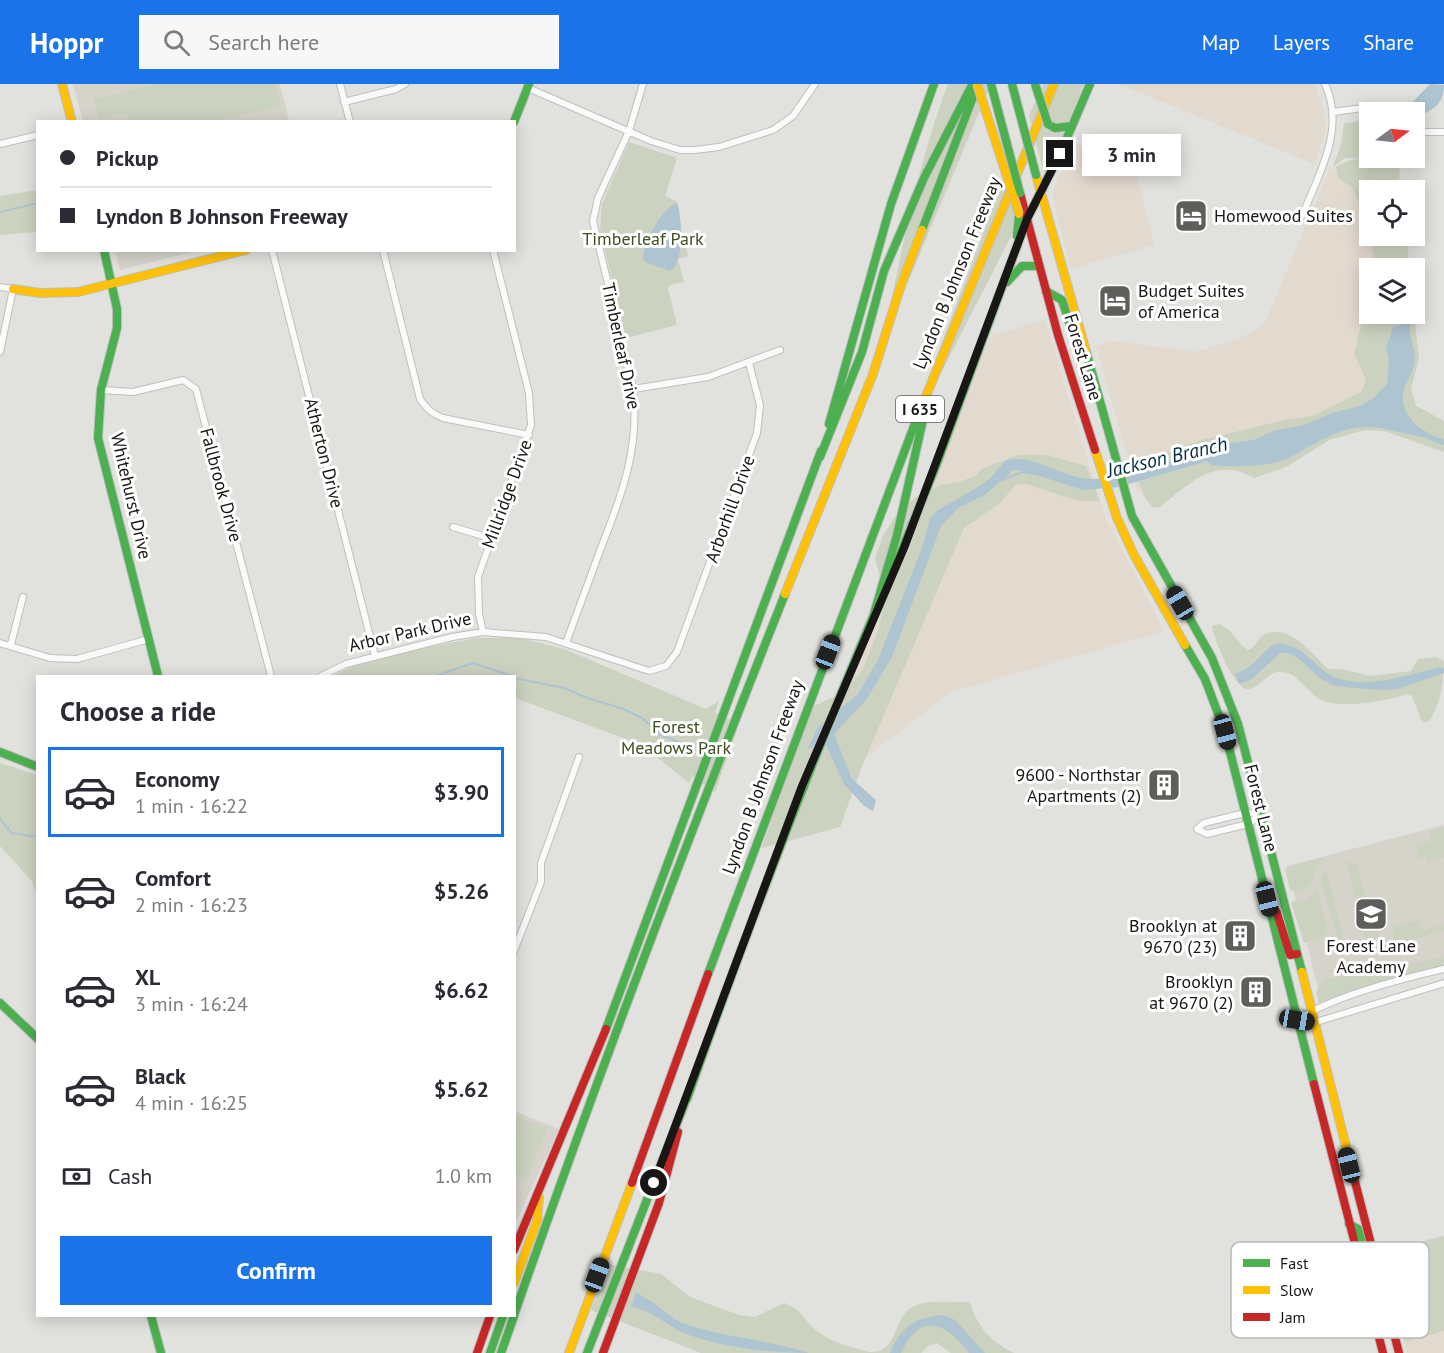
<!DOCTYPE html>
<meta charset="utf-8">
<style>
:root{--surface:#fff;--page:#f7f7f7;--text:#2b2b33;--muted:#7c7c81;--line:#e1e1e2;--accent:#1a73e8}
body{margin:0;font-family:"PT Sans",sans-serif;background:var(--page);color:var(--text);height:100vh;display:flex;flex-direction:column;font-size:22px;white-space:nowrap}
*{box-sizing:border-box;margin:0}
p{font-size:20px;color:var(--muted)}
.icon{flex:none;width:33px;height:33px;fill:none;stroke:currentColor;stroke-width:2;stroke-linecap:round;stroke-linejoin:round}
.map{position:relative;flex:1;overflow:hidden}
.details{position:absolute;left:36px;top:591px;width:480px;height:642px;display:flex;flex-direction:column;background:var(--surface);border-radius:0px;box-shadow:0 3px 15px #0003}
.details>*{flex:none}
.top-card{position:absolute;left:36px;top:36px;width:480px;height:132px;border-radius:0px;box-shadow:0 3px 15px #0003;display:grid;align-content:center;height:132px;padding:0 24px;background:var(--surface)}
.needle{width:39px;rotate:75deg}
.fabs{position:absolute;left:1359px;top:18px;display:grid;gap:12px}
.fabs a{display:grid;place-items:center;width:66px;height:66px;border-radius:0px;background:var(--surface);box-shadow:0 3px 15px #0003;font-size:30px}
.end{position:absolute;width:27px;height:27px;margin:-14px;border:8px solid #181715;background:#fff;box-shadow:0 0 0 3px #fff}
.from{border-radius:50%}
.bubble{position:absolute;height:42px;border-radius:0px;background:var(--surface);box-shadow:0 3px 15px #0003;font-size:20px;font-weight:600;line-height:42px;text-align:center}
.car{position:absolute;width:18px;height:36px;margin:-18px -9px;border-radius:8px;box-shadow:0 0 4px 2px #0007;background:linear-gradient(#222 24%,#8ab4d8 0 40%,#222 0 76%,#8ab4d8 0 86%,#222 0)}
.top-card b{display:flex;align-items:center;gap:21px;height:57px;font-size:22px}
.top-card b+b{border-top:2px solid var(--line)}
.top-card i{width:15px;height:15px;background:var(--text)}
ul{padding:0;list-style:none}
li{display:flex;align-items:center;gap:18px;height:90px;margin:0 12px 9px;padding:0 12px;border:3px solid transparent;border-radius:0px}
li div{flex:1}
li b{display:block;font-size:22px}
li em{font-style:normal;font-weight:600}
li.current{border-color:var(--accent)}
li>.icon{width:54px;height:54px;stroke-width:1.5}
h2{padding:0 24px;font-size:27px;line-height:72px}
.pay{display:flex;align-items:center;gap:15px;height:66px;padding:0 24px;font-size:22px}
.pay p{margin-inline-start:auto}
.cta{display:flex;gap:12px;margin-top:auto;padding:12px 24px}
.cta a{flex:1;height:69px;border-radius:0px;background:var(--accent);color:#fff;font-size:24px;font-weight:600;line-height:69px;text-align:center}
header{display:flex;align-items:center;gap:36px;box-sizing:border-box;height:84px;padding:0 30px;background:var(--accent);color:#fff}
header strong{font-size:28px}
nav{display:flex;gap:33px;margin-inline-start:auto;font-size:21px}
.search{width:420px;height:54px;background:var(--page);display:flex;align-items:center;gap:15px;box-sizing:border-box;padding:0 21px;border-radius:0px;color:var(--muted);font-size:22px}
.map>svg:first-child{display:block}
</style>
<header>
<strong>Hoppr</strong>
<div class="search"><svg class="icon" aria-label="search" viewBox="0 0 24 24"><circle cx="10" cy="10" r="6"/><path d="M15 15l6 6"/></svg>Search here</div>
<nav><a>Map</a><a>Layers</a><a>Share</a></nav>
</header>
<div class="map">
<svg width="1444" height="1269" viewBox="0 0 1444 1269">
<rect width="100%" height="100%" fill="#e1e1dd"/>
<path fill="#e3dacf" d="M 1118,0 L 1314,0 L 1324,27 L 1326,47 L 1314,80 Z
M 1072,58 L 1135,85 L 1154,161 L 1071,185 L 1052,111 Z
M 1330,84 L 1369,98 L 1370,152 L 1383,152 L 1392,184 L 1370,184 L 1370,230 L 1386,328 L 1137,406 L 1096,262 L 1116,257 L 1194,268 L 1238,255 L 1264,241 Z
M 1045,236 L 1104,430 L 1164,547 L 951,608 L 792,730 L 932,379 L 992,251 Z
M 1444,1247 L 1444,1269 L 1407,1269 L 1404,1258 Z"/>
<path fill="#d5d3ca" d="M 73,0 L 280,0 L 289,37 L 83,37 Z
M 115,167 L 115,166 L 196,167 L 120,186 Z
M 1444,741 L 1444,879 L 1321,915 L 1287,782 Z
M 514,1027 L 559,1045 L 515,1140 L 514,1140 Z"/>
<path fill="#ccd2c0" d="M 157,0 L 275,0 L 281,22 L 217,37 L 130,37 L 125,29 L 99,35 L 94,15 Z
M 948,0 L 987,0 L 989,5 L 882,260 C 901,173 916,84 948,0 Z
M 1043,0 L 1084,0 L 1045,94 L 1029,31 Z
M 1369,36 L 1368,62 L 1357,74 L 1345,74 L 1333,83 L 1341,60 L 1344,39 Z
M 629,58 L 677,74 L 665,112 L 678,118 L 677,126 L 688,172 L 678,175 L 684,198 L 670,201 L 668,205 L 677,241 L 626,254 L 600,145 L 602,120 Z
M 1369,65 L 1370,74 L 1400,74 L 1399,106 L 1370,106 L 1369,146 L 1353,104 L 1338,94 L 1336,83 C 1351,73 1354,80 1369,65 Z
M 1009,81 L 1023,129 L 900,369 Z
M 37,106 L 37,148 L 0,151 L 0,112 Z
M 1371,152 L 1406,152 L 1410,184 L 1375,184 Z
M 1369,208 L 1370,230 L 1414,230 L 1419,274 L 1411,305 L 1416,322 L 1444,337 L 1444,368 L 1384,347 L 1366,346 L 1331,355 L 1286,383 L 1254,394 C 1214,372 1191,399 1160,423 L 1153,424 L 1144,412 L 1132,380 L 1198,357 L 1284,336 L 1313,332 L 1362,307 L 1366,296 L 1354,270 Z
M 1019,371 L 1047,371 L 1086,382 L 1100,417 L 1078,417 L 1026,400 L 1015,401 L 1000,419 L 964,444 L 863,680 L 840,743 L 762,764 L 809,624 L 843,609 L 863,585 L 879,544 L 885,512 L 875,474 L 883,452 L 898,428 L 917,412 L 941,401 L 960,398 L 976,391 L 983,384 Z
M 1219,540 C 1233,545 1236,559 1248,566 C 1257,563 1257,554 1265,550 C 1290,539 1313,571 1328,585 L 1341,585 L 1371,592 L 1411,587 L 1418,575 L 1436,573 L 1444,577 C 1444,596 1440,624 1428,638 L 1422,638 L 1412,612 L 1407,610 C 1388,617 1338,626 1320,615 C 1307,608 1295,585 1278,588 C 1266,590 1261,603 1247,606 C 1230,596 1220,566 1213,548 L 1212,542 Z
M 475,554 L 520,554 L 564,565 L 706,625 L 719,617 L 715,629 L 739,640 L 715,708 L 692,692 L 689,699 L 642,661 L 515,614 L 514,592 L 334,592 C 362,573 439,562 475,554 Z
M 0,679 L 37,691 L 37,812 L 32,797 L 0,762 Z
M 1444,743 L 1444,773 L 1428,779 L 1425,773 L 1419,774 L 1415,761 L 1432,756 L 1430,747 Z
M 1325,773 C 1313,784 1314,799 1302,809 L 1290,806 L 1285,784 Z
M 1347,778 L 1357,780 L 1372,838 L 1380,841 L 1378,853 L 1367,861 Z
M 1326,785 L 1346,867 L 1339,862 L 1321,794 Z
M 1317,805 L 1328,851 L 1304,859 L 1291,818 L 1308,815 Z
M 1418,836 L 1423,847 L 1444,840 L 1444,846 L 1390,864 L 1394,853 L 1394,843 Z
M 1444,872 L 1444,881 L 1357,905 L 1319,919 L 1316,908 L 1323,897 L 1392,880 L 1394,884 Z
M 515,1031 L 547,1044 L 527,1096 L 515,1091 Z
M 1444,1152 L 1444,1247 L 1404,1258 L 1382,1167 Z
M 607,1180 L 661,1190 L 690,1213 L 739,1231 L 755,1233 L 784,1219 C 804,1226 803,1237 818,1248 C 833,1259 853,1264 870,1268 C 896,1269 893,1241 907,1227 C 920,1214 952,1219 970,1218 C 978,1244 990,1257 1014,1269 L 951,1269 L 937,1259 L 928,1262 L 921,1269 L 701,1269 L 591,1226 Z"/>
<path fill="#aec4d0" d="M 1430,0 L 1444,1 C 1444,24 1429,26 1415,35 L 1414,28 L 1403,28 Z
M 677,119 C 682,132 685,179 670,187 L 647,179 L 643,175 C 643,160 661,124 677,119 Z
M 1401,230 L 1411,230 C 1411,235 1409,244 1410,248 C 1411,259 1417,268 1414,280 C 1413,288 1408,295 1405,302 C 1395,330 1421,348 1444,356 L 1444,361 C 1436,360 1430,354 1422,353 C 1400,350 1380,340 1355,344 C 1329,348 1308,365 1284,376 C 1265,383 1231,383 1211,381 L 1207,377 L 1119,403 L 1083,406 L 1021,386 L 1013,386 L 985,411 L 958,424 L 941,442 L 892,573 L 867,615 L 834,650 L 852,695 L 876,716 L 873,727 L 864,722 L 844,700 L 824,657 L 808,665 L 817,644 L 858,610 L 878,576 L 923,461 L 930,434 L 938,426 C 955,416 973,407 989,395 C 996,390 999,380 1008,376 C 1029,369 1065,394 1088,395 C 1129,396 1165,376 1205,369 L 1208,362 L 1254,356 L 1273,347 L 1304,341 L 1332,329 L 1360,322 L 1374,314 L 1387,300 L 1389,276 L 1386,264 L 1393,244 L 1400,241 Z
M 1277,559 C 1302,561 1309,576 1327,589 C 1358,609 1408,591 1440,583 L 1444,584 L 1444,589 L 1397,605 L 1381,606 L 1335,602 L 1321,595 L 1299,575 L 1288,569 L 1280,569 L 1252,595 L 1239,600 L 1235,590 C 1254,585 1260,567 1277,559 Z
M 636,1209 C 657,1217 669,1236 691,1242 C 729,1254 770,1256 809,1269 C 769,1269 727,1264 689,1251 C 668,1244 652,1225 631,1223 Z
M 944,1231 L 955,1236 L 985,1269 L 969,1269 C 946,1238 920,1227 901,1269 L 890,1269 C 901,1242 916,1233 944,1231 Z"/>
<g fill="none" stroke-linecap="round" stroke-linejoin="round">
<path stroke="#aec4d0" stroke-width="2" d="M 0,128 L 38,119
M 1002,396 L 1022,388 L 1033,390
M 436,592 L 473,579 L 512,592
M 514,594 L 564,604 L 590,615 L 621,624 L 642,634 L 661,651 L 686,661
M 0,735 L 12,749 L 38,753"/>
<g stroke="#bfbfbd" stroke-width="8">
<path id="street" d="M 340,0 L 350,38
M 528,4 L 651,57 L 680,66 L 695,66 L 719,63 L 773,46 L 793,32 L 815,0
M 344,18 L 396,5 L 405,0
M 1333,28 L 1377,22 L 1390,28
M 1414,48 L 1444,48
M 0,60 L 38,51
M 1302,132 C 1319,90 1346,45 1325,0
M 272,166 L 375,572
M 383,166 L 420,315 C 427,325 432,330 443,334 L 529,351
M 0,203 L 13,205 L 0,268
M 633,305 L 708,293 L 780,266
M 101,306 L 133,308 L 183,296 L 196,305 L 271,592
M 453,443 L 490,454
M 483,548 L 479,530 L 478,493 L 531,341 L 529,309 L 493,166
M 0,559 L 50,574 L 77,575 L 149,555
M 566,559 C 578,527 589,496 601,464 C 622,411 640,363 633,305 L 593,137 L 598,114 L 629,47 L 643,0
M 11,560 L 23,513
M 321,592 L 346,580 L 452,553 L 483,548 L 546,553 L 649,587 L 666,582 L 677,568 L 757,349 L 760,321 L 749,279
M 1245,729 L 1262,730 L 1248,740 L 1207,750 L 1197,745 L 1204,739 Z
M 514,867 L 541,798 L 541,779 L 579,673
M 1297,936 C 1333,912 1401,895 1444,885
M 1298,936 L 1313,939 L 1444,899"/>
</g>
<g stroke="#bfbfbd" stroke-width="10">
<path id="fast" d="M 514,38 L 529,0
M 1048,40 L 1055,44 L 1072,42
M 922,146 L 978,0
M 1017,152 L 1019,130
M 104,166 L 117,225 L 117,244 L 101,306 L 98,354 L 158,592
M 1007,198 L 1022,182 L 1039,182
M 1046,207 L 1062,216 L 1073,250 L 1078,252
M 1086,267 L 1132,432 L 1212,574 L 1238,640 L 1302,888
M 829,340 L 891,120 L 934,0
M 820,373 L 862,268 L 884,187 L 924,94 L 971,3
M 885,507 L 936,382 L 1027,135 L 1060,70 L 1090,0
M 873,533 L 897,451 L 925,327
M 1185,561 L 1205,595 L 1225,648 L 1314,1000
M 0,668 L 38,683
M 708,890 L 917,334
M 0,919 L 38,955
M 606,945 L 821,367
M 687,1015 C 745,851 807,690 874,530
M 1349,1140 L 1358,1145 L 1366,1173 L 1374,1179
M 514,1231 C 599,988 690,749 785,510
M 151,1232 L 161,1269
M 490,1269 L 503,1232
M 501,1269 L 514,1232
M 587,1269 L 688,1011"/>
</g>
<g stroke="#bfbfbd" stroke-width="10">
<path id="slow" d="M 62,0 L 72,38
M 1036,91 L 1086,267
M 13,205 L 40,209 L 78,208 L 246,166
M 917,334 L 1054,0
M 1095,366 L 1117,434 L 1134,471 L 1185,561
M 785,510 L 873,290 L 901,201 L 922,146
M 1302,888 L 1351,1082
M 514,1199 L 537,1137 L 539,1113
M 569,1269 L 632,1099"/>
</g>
<g stroke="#bfbfbd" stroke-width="10">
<path id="jam" d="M 1020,109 L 1058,251 L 1095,366
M 1269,817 L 1277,829 L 1290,871 L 1297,870
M 1314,1000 L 1383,1269
M 1351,1082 L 1399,1269
M 632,1099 L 708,890
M 514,1166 L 606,945
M 477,1269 L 490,1232
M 603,1269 L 659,1119 L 678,1048"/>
</g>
<use href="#street" stroke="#fafafa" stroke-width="6"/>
<use href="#fast" stroke="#4caf50" stroke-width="8"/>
<use href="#slow" stroke="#ffc107" stroke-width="8"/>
<use href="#jam" stroke="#c62828" stroke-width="8"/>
<g stroke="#bfbfbd" stroke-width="10" stroke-linecap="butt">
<path id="fast-bridge" d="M 991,0 L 1020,109
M 1012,0 L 1036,91
M 1035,0 L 1048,40"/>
</g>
<g stroke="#bfbfbd" stroke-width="10" stroke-linecap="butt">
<path id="slow-bridge" d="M 977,0 L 1019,130"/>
</g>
<use href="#fast-bridge" stroke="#4caf50" stroke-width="8"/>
<use href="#slow-bridge" stroke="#ffc107" stroke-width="8"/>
</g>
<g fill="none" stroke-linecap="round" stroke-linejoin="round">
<path stroke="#181715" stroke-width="8" d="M 654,1099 L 802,702 L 904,464 L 1027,135 L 1060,70"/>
</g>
<defs>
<g id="hotel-square" transform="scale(1.725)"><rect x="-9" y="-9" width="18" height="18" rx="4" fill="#5e5e5b" stroke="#fff"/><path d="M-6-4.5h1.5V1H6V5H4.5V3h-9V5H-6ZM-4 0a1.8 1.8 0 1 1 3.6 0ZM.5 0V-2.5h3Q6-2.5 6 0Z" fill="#fff"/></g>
<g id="building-square" transform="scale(1.725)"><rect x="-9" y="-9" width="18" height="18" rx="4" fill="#5e5e5b" stroke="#fff"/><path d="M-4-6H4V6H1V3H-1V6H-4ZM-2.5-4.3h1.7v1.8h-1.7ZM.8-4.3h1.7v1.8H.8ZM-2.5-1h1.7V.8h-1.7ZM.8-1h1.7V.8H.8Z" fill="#fff"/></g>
<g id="school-square" transform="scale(1.725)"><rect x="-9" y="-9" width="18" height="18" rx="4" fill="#5e5e5b" stroke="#fff"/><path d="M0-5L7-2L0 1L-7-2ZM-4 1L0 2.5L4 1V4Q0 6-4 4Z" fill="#fff"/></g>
</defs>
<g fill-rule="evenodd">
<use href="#hotel-square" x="1191" y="132"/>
<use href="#hotel-square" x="1115" y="217"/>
<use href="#building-square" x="1164" y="701"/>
<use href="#school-square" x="1371" y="830"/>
<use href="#building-square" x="1240" y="852"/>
<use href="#building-square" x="1256" y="908"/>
</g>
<g text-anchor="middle" stroke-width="6" stroke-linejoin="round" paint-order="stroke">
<rect fill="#fff" stroke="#5d5d5b" stroke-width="1.5" x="896" y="312" width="48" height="26" rx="4.5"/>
<g font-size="16" font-weight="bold" fill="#181715">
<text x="920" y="331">I 635</text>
</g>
<g font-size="18" fill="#181715" stroke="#fff" text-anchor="end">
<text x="1214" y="138" text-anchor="start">Homewood Suites</text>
<text x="1138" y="213" text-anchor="start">Budget Suites<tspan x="1138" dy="21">of America</tspan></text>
<text x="1141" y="697">9600 - Northstar<tspan x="1141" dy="21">Apartments (2)</tspan></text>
<text x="1217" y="848">Brooklyn at<tspan x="1217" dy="21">9670 (23)</tspan></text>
<text x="1371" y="868" text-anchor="middle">Forest Lane<tspan x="1371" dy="21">Academy</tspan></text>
<text x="1233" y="904">Brooklyn<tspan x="1233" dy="21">at 9670 (2)</tspan></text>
</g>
<g font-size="18" fill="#404f20" stroke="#fff">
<text x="643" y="161">Timberleaf Park</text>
<text x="676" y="649">Forest<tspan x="676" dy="21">Meadows Park</tspan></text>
</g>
<g font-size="18" fill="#181715" stroke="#fff">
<text transform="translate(957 189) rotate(-68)" y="6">Lyndon B Johnson Freeway</text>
<text transform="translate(621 262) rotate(78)" y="6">Timberleaf Drive</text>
<text transform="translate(1083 273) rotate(73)" y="6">Forest Lane</text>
<text transform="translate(324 369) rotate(76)" y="6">Atherton Drive</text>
<text transform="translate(221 401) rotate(75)" y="6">Fallbrook Drive</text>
<text transform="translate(507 410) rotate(-70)" y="6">Millridge Drive</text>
<text transform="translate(131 412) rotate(77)" y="6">Whitehurst Drive</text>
<text transform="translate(730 425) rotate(-70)" y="6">Arborhill Drive</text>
<text transform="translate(410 548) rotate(-13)" y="6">Arbor Park Drive</text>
<text transform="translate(763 693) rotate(-70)" y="6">Lyndon B Johnson Freeway</text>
<text transform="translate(1261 724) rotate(76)" y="6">Forest Lane</text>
</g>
<g font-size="20" font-style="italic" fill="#002f42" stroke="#fff">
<text transform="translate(1167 373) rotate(-13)" y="7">Jackson Branch</text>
</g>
</g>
<rect x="1231" y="1158" width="198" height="96" rx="9" fill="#fff" stroke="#bab9b9" stroke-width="1.5"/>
<rect x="1243" y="1175" width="27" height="8" fill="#4caf50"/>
<rect x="1243" y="1202" width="27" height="8" fill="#ffc107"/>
<rect x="1243" y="1229" width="27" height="8" fill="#c62828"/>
<g font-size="16" fill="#181715">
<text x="1280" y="1185">Fast</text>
<text x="1280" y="1212">Slow</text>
<text x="1280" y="1239">Jam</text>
</g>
</svg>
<div class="fabs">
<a><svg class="needle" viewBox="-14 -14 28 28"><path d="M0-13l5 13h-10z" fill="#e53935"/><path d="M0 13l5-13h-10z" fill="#7c7c81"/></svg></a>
<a><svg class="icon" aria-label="locate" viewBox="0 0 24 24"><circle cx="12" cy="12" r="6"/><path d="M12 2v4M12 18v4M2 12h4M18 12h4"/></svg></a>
<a><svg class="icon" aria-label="layers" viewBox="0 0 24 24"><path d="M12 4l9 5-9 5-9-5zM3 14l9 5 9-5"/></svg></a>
</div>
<i class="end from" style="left:654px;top:1099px"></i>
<i class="end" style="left:1060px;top:70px"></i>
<div class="bubble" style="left:1082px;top:50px;width:99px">3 min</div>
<i class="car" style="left:1180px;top:519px;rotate:330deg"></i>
<i class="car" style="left:828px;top:568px;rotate:21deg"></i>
<i class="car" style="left:1225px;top:648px;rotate:165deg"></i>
<i class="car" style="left:1267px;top:815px;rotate:166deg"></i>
<i class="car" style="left:1297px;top:936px;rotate:100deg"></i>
<i class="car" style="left:1349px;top:1081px;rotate:346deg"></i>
<i class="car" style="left:597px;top:1191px;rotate:20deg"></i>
<div class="top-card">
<b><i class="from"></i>Pickup</b>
<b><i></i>Lyndon B Johnson Freeway</b>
</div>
<section class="details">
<h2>Choose a ride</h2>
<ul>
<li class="current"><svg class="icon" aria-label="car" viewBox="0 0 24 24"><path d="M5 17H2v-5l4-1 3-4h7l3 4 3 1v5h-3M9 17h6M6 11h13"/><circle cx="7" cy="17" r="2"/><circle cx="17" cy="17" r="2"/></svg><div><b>Economy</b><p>1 min · 16:22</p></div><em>$3.90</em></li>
<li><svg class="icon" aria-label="car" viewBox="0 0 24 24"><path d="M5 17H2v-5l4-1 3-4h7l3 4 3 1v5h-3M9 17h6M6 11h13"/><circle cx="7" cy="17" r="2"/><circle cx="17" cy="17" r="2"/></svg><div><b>Comfort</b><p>2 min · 16:23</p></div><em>$5.26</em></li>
<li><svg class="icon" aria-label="car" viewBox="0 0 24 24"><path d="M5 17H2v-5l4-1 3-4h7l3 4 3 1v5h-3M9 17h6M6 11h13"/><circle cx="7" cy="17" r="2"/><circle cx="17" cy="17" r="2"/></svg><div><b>XL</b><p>3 min · 16:24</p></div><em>$6.62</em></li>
<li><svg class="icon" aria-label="car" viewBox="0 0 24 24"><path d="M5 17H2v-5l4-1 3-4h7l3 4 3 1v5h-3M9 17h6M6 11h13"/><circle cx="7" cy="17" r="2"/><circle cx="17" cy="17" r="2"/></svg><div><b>Black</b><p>4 min · 16:25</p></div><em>$5.62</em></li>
</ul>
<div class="pay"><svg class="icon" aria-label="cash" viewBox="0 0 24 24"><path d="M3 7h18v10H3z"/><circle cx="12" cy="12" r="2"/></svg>Cash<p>1.0 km</p></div>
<div class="cta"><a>Confirm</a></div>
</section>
</div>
